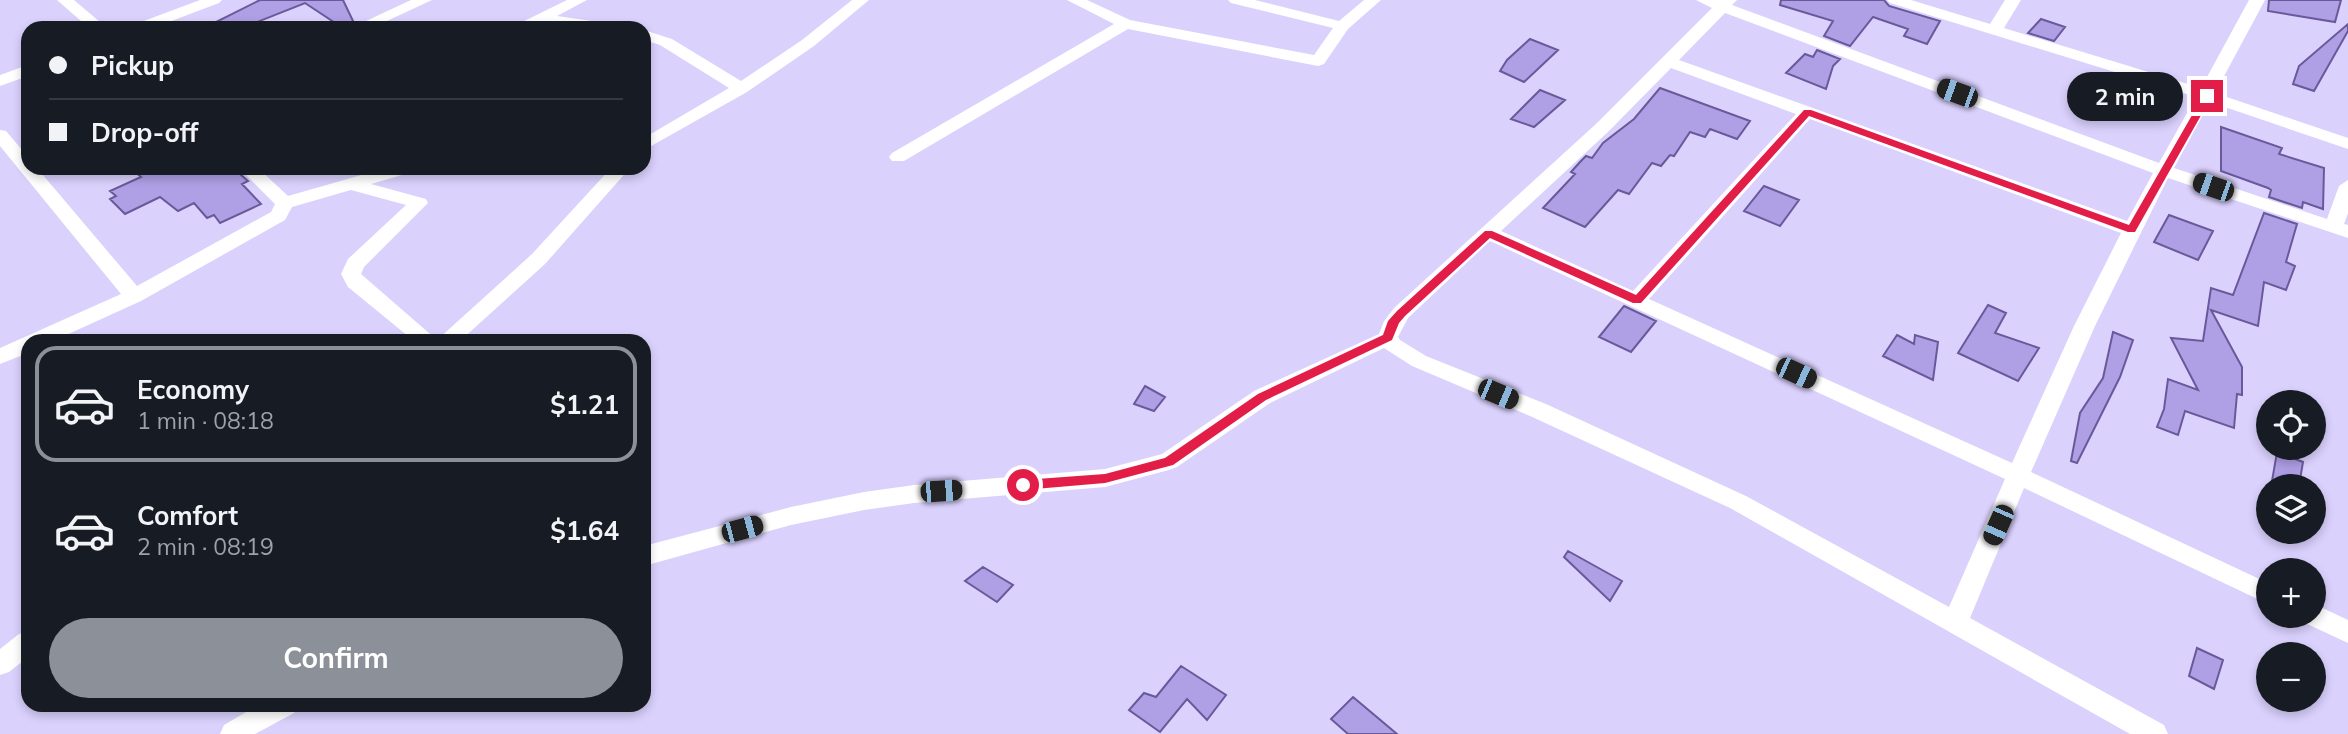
<!DOCTYPE html>
<meta charset="utf-8">
<style>
:root{--surface:#171b24;--page:#20242c;--text:#f1f3f6;--muted:#9ea1a6;--line:#363941;--accent:#8c9099}
body{margin:0;font-family:Mulish,sans-serif;background:var(--page);color:var(--text);height:100vh;display:flex;flex-direction:column;font-size:26px;white-space:nowrap}
*{box-sizing:border-box;margin:0}
p{font-size:23px;color:var(--muted)}
.icon{flex:none;width:38px;height:38px;fill:none;stroke:currentColor;stroke-width:2;stroke-linecap:round;stroke-linejoin:round}
.map{position:relative;flex:1;overflow:hidden}
.sheet{position:absolute;left:21px;top:334px;width:630px;height:378px;display:flex;flex-direction:column;background:var(--surface);border-radius:21px;box-shadow:0 4px 10px #0003}
.sheet>*{flex:none}
.guide{position:absolute;left:21px;top:21px;width:630px;height:154px;border-radius:21px;box-shadow:0 4px 10px #0003;display:grid;align-content:center;height:154px;padding:0 28px;background:var(--surface)}
.controls{position:absolute;left:2256px;top:390px;display:grid;gap:14px}
.controls a{display:grid;place-items:center;width:70px;height:70px;border-radius:50%;background:var(--surface);box-shadow:0 4px 10px #0003;font-size:35px}
.end{position:absolute;width:32px;height:32px;margin:-16px;border:9px solid #e11d48;background:#fff;box-shadow:0 0 0 4px #fff}
.from{border-radius:50%}
.bubble{position:absolute;height:49px;border-radius:24px;background:var(--surface);box-shadow:0 4px 10px #0003;font-size:23px;font-weight:700;line-height:49px;text-align:center}
.car{position:absolute;width:21px;height:42px;margin:-21px -10px;border-radius:9px;box-shadow:0 0 5px 2px #0007;background:linear-gradient(#222 24%,#8ab4d8 0 40%,#222 0 76%,#8ab4d8 0 86%,#222 0)}
.guide b{display:flex;align-items:center;gap:24px;height:66px;font-size:26px}
.guide b+b{border-top:2px solid var(--line)}
.guide i{width:18px;height:18px;background:var(--text)}
ul{padding:12px 0 0;list-style:none}
li{display:flex;align-items:center;gap:21px;height:116px;margin:0 14px 10px;padding:0 14px;border:4px solid transparent;border-radius:21px}
li div{flex:1}
li b{display:block;font-size:26px}
li em{font-style:normal;font-weight:700}
li.active{border-color:var(--accent)}
li>.icon{width:63px;height:63px;stroke-width:1.5}
.cta{display:flex;gap:14px;margin-top:auto;padding:14px 28px}
.cta a{flex:1;height:80px;border-radius:42px;background:var(--accent);color:#fff;font-size:28px;font-weight:700;line-height:80px;text-align:center}
.map>svg:first-child{display:block}
</style>
<div class="map">
<svg width="2348" height="734" viewBox="0 0 2348 734">
<rect width="100%" height="100%" fill="#dad1fd"/>
<path fill="#af9fe5" stroke="#6a599a" stroke-width="2" d="M 260,0 L 343,0 L 354,23 L 343,28 L 305,3 L 242,28 L 211,28 L 210,25 Z
M 1781,0 L 1884,0 L 1889,6 L 1940,21 L 1927,44 L 1904,36 L 1908,29 L 1873,17 L 1850,46 L 1824,36 L 1833,21 L 1780,5 Z
M 2269,0 L 2341,0 L 2335,22 L 2268,11 Z
M 2041,19 L 2065,27 L 2054,41 L 2028,33 Z
M 2348,24 L 2348,31 L 2314,91 L 2293,84 L 2299,66 Z
M 1530,39 L 1558,50 L 1524,82 L 1500,71 L 1507,60 Z
M 1817,50 L 1840,59 L 1833,66 L 1826,89 L 1786,73 L 1805,54 L 1813,57 Z
M 1660,88 L 1750,121 L 1737,139 L 1710,129 L 1705,137 L 1690,132 L 1674,156 L 1670,155 L 1661,166 L 1652,163 L 1629,194 L 1618,190 L 1585,227 L 1543,208 L 1575,174 L 1571,172 L 1580,162 L 1586,156 L 1592,158 L 1603,143 L 1634,119 Z
M 1540,90 L 1565,100 L 1534,127 L 1511,119 Z
M 2221,127 L 2282,148 L 2279,154 L 2324,168 L 2323,209 L 2303,202 L 2302,208 L 2269,197 L 2271,190 L 2268,188 L 2221,171 Z
M 131,168 L 233,168 L 248,181 L 242,184 L 261,204 L 220,223 L 214,215 L 207,218 L 194,203 L 178,211 L 160,197 L 125,214 L 110,199 L 116,196 L 110,191 L 141,177 Z
M 1764,186 L 1799,200 L 1780,226 L 1744,211 Z
M 2264,213 L 2297,224 L 2286,262 L 2295,266 L 2286,290 L 2264,282 L 2258,326 L 2211,310 L 2242,367 L 2242,395 L 2237,394 L 2234,428 L 2185,411 L 2178,435 L 2157,427 L 2164,409 L 2168,379 L 2198,390 L 2171,338 L 2203,341 L 2211,288 L 2233,295 Z
M 2169,215 L 2213,231 L 2198,260 L 2154,242 Z
M 1988,305 L 2006,313 L 1995,333 L 2039,348 L 2018,381 L 1958,353 Z
M 1624,306 L 1656,321 L 1631,352 L 1599,337 Z
M 2113,332 L 2133,340 L 2120,377 L 2077,463 L 2071,461 L 2080,413 L 2103,378 Z
M 1897,335 L 1914,344 L 1915,335 L 1938,342 L 1933,380 L 1883,356 Z
M 1145,386 L 1165,397 L 1154,411 L 1134,404 Z
M 2277,452 L 2303,462 L 2299,486 L 2285,486 L 2272,481 Z
M 1568,551 L 1622,581 L 1610,601 L 1564,557 Z
M 983,567 L 1013,585 L 997,602 L 965,581 Z
M 2197,648 L 2223,660 L 2214,689 L 2189,676 Z
M 1181,666 L 1226,695 L 1207,720 L 1187,699 L 1160,732 L 1129,710 L 1144,693 L 1156,697 Z
M 1353,697 L 1397,734 L 1348,734 L 1331,719 Z"/>
<g fill="none" stroke-linecap="round" stroke-linejoin="round">
<path fill="#fff" fill-rule="evenodd" d="M 57,0 L 74,0 L 107,28 L 89,28 Z
M 200,0 L 222,0 L 219,3 L 153,28 L 131,28 L 133,25 Z
M 411,0 L 432,0 L 372,28 L 351,28 Z
M 567,0 L 587,0 L 557,16 L 606,23 L 614,28 L 575,28 L 542,23 L 531,28 L 510,28 Z
M 852,0 L 869,0 L 814,46 L 747,92 L 644,150 L 644,138 L 729,88 L 660,45 L 644,40 L 644,30 L 672,39 L 741,81 L 802,40 Z
M 1067,0 L 1087,0 L 1130,20 L 1314,55 L 1333,28 L 1231,3 L 1228,0 L 1255,0 L 1339,21 L 1364,0 L 1381,0 L 1348,29 L 1324,64 L 1318,66 L 1128,29 L 904,161 L 892,161 L 889,157 L 892,153 L 1114,24 Z
M 1696,0 L 1737,0 L 1732,5 L 2159,163 L 2196,97 L 1890,3 L 1887,0 L 1911,0 L 1990,24 L 2005,0 L 2021,0 L 2004,28 L 2201,88 L 2249,0 L 2265,0 L 2215,93 L 2348,138 L 2348,149 L 2210,102 L 2174,168 L 2327,219 L 2339,186 L 2348,180 L 2348,213 L 2344,224 L 2348,225 L 2348,238 L 2168,178 L 2095,326 L 2031,472 L 2268,583 L 2268,604 L 2024,488 L 1970,618 L 2164,725 L 2168,734 L 2130,734 L 1730,508 L 1530,416 L 1412,366 L 1384,348 L 1270,403 L 1177,467 L 1169,470 L 1105,487 L 914,503 L 864,510 L 791,525 L 644,566 L 644,546 L 791,507 L 864,492 L 914,485 L 1105,469 L 1162,454 L 1254,391 L 1379,334 L 1384,321 L 1394,308 L 1596,124 L 1712,8 ZM 1725,13 L 2153,173 L 2127,221 L 1679,60 ZM 1671,68 L 1796,114 L 1633,291 L 1501,231 L 1608,132 ZM 1810,119 L 2121,233 L 2074,326 L 2012,463 L 1649,299 ZM 1490,241 L 2005,479 L 1949,607 L 1746,496 L 1546,404 L 1426,356 L 1400,340 L 1398,337 L 1408,318 Z
M 28,65 L 28,76 L 0,86 L 0,75 Z
M 0,130 L 6,131 L 28,157 L 28,168 L 37,168 L 137,286 L 271,212 L 275,204 L 239,168 L 258,168 L 288,196 L 386,168 L 415,168 L 412,172 L 371,184 L 426,199 L 428,203 L 364,267 L 361,274 L 437,340 L 532,254 L 611,168 L 630,168 L 545,264 L 460,341 L 414,341 L 348,287 L 341,274 L 348,259 L 406,205 L 351,190 L 292,207 L 285,220 L 141,301 L 53,341 L 28,341 L 28,353 L 0,364 L 0,348 L 121,294 L 0,146 Z
M 2314,604 L 2348,620 L 2348,643 L 2305,623 L 2302,616 L 2314,616 Z
M 28,631 L 28,657 L 9,672 L 0,675 L 0,649 L 19,634 Z
M 258,705 L 298,705 L 294,713 L 255,734 L 220,734 L 224,725 Z"/>
</g>
<path fill="#e11d48" d="M 2207,93 L 2212,96 L 2135,232 L 2128,232 L 1809,116 L 1641,303 L 1633,303 L 1490,238 L 1405,316 L 1399,323 L 1392,340 L 1266,400 L 1173,465 L 1105,483 L 1023,490 L 1017,485 L 1023,480 L 1105,474 L 1165,458 L 1258,394 L 1383,335 L 1388,321 L 1397,311 L 1485,231 L 1492,231 L 1636,295 L 1804,110 L 1811,110 L 2129,225 L 2203,96 Z"/>
</svg>
<div class="controls">
<a><svg class="icon" aria-label="locate" viewBox="0 0 24 24"><circle cx="12" cy="12" r="6"/><path d="M12 2v4M12 18v4M2 12h4M18 12h4"/></svg></a>
<a><svg class="icon" aria-label="layers" viewBox="0 0 24 24"><path d="M12 4l9 5-9 5-9-5zM3 14l9 5 9-5"/></svg></a>
<a>+</a>
<a>−</a>
</div>
<i class="end from" style="left:1023px;top:485px"></i>
<i class="end" style="left:2207px;top:96px"></i>
<div class="bubble" style="left:2067px;top:72px;width:116px">2 min</div>
<i class="car" style="left:1957px;top:93px;rotate:290deg"></i>
<i class="car" style="left:2213px;top:187px;rotate:289deg"></i>
<i class="car" style="left:1796px;top:373px;rotate:115deg"></i>
<i class="car" style="left:1498px;top:394px;rotate:113deg"></i>
<i class="car" style="left:941px;top:491px;rotate:86deg"></i>
<i class="car" style="left:1998px;top:525px;rotate:204deg"></i>
<i class="car" style="left:742px;top:529px;rotate:75deg"></i>
<div class="guide">
<b><i class="from"></i>Pickup</b>
<b><i></i>Drop-off</b>
</div>
<section class="sheet">
<ul>
<li class="active"><svg class="icon" aria-label="car" viewBox="0 0 24 24"><path d="M5 17H2v-5l4-1 3-4h7l3 4 3 1v5h-3M9 17h6M6 11h13"/><circle cx="7" cy="17" r="2"/><circle cx="17" cy="17" r="2"/></svg><div><b>Economy</b><p>1 min · 08:18</p></div><em>$1.21</em></li>
<li><svg class="icon" aria-label="car" viewBox="0 0 24 24"><path d="M5 17H2v-5l4-1 3-4h7l3 4 3 1v5h-3M9 17h6M6 11h13"/><circle cx="7" cy="17" r="2"/><circle cx="17" cy="17" r="2"/></svg><div><b>Comfort</b><p>2 min · 08:19</p></div><em>$1.64</em></li>
</ul>
<div class="cta"><a>Confirm</a></div>
</section>
</div>
